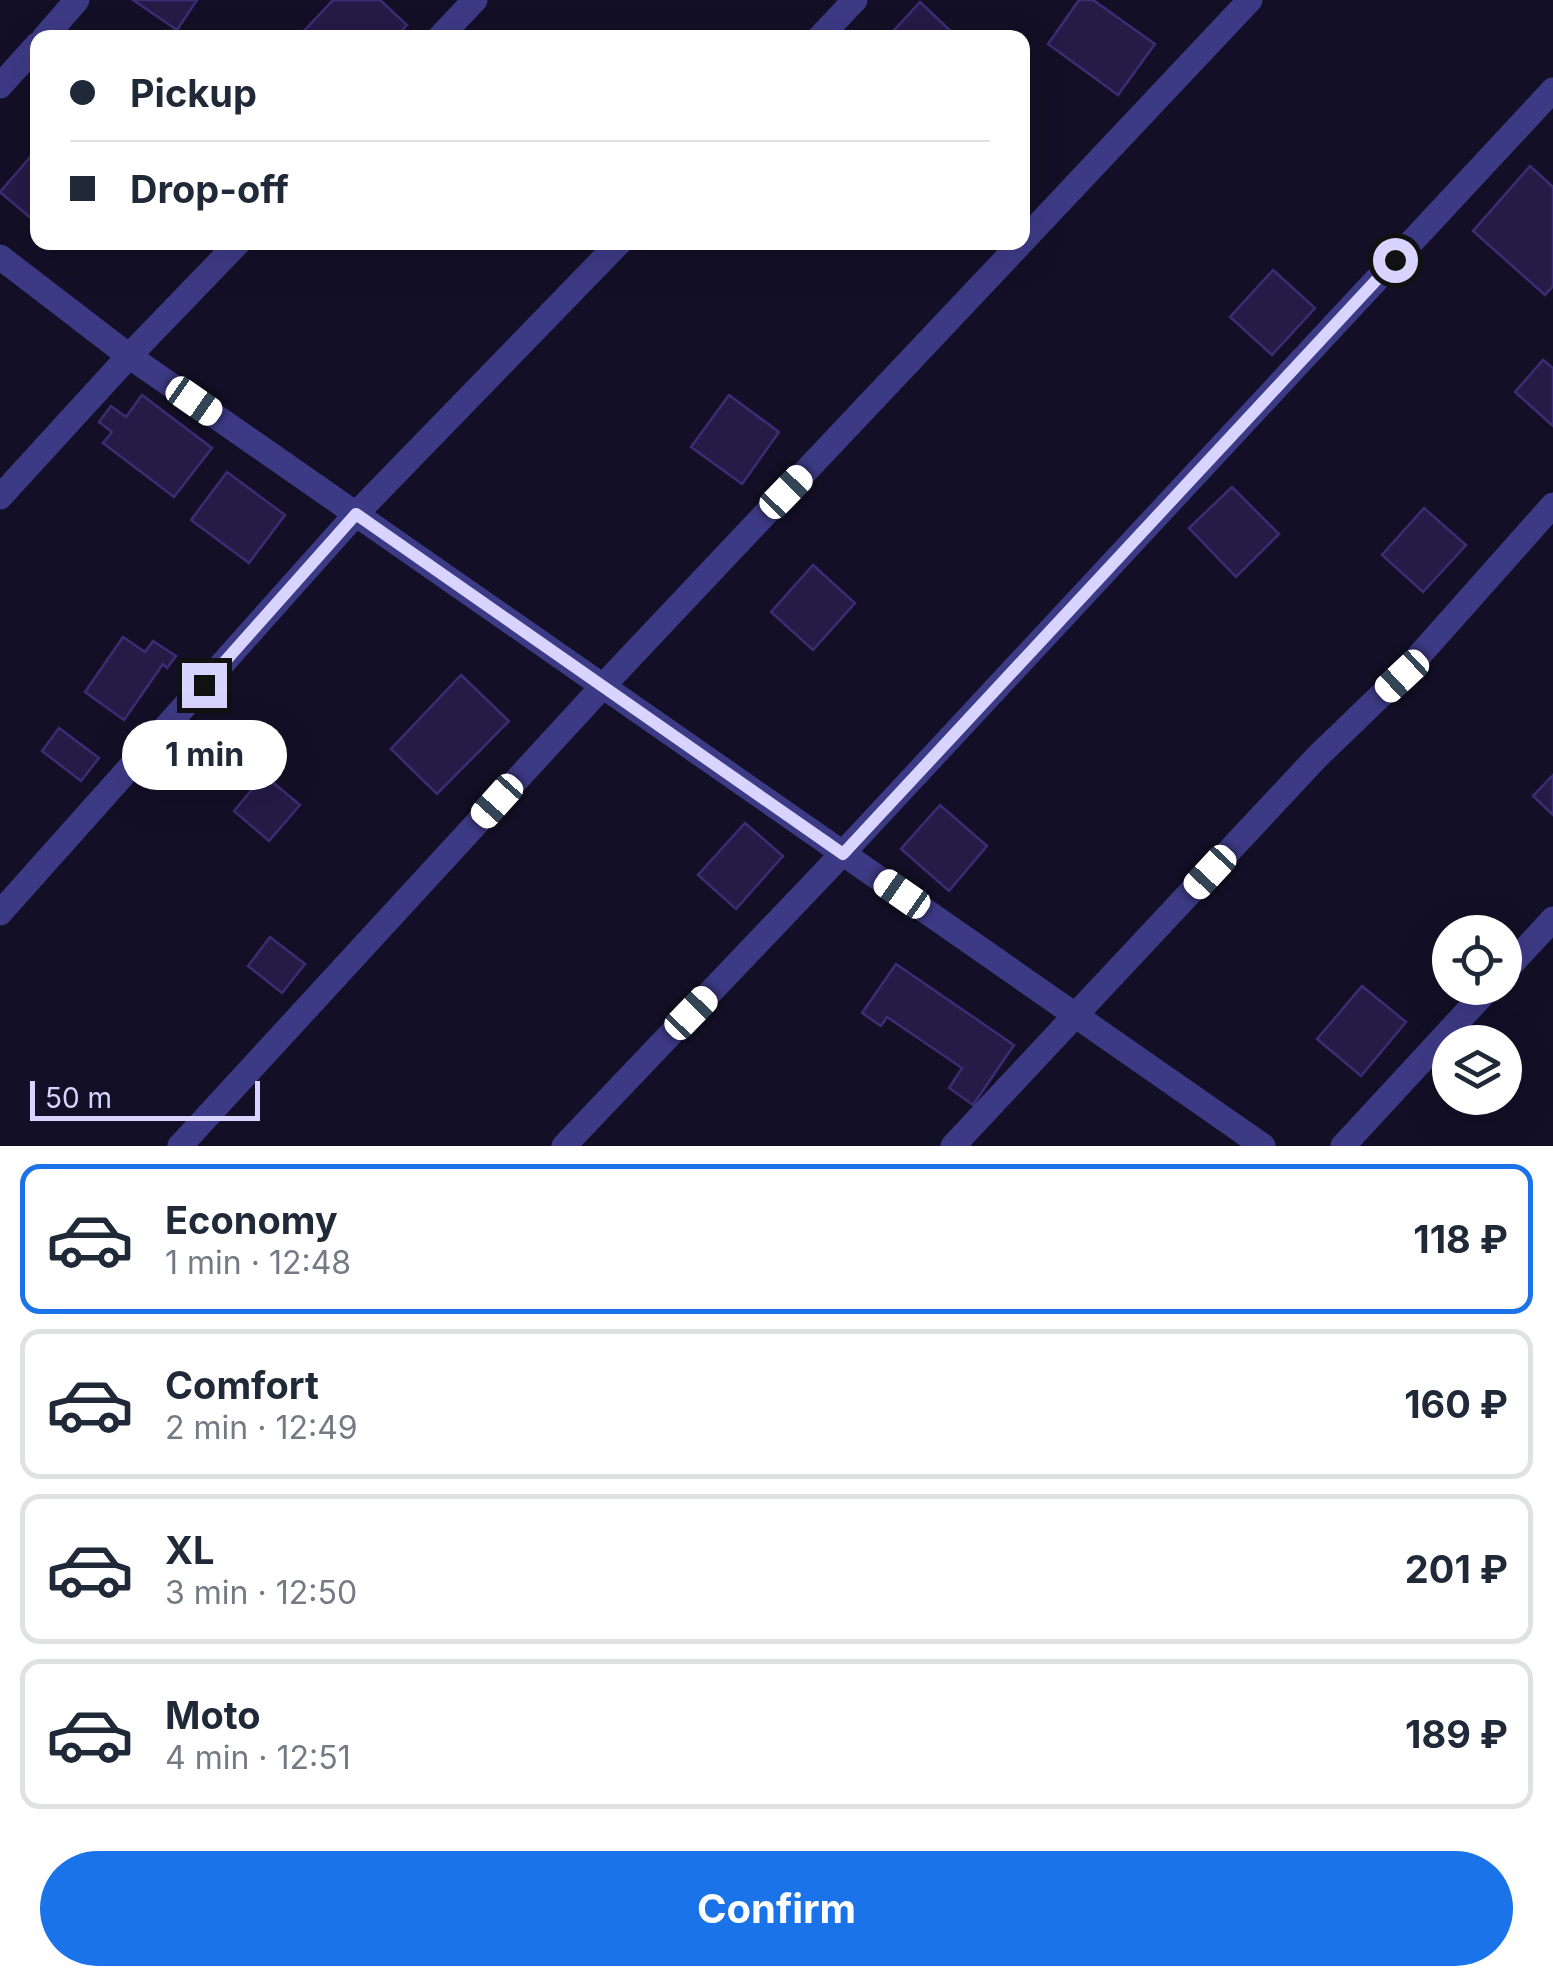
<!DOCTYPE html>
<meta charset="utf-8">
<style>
:root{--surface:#fff;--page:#f6f6f7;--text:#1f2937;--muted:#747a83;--line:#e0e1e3;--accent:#1a73e8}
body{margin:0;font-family:Inter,sans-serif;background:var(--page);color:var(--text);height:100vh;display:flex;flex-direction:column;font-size:38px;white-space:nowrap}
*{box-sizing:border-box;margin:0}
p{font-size:32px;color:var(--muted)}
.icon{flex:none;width:55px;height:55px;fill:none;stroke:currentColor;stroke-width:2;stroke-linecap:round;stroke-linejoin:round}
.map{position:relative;height:1146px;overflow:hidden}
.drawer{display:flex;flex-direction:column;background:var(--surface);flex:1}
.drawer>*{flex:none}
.hud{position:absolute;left:30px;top:30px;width:1000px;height:220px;border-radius:20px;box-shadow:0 10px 40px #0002;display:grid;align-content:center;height:220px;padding:0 40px;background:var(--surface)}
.controls{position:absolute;left:1432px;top:915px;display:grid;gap:20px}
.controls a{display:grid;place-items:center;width:90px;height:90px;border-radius:50%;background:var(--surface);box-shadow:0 10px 40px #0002;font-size:50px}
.scale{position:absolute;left:30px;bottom:25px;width:230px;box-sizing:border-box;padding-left:10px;border:5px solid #d9d4ff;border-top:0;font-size:28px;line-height:35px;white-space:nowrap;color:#d9d4ff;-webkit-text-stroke:8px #130f26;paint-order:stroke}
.end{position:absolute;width:45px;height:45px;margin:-22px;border:12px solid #d9d4ff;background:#111;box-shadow:0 0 0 5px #111}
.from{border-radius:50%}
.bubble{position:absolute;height:70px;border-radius:35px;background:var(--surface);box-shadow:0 10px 40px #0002;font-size:32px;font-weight:700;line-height:70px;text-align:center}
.car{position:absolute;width:30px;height:60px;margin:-30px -15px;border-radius:12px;box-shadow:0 0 8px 2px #0007;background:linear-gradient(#fff 24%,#345 0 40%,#fff 0 76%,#345 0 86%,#fff 0)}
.hud b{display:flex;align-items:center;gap:35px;height:95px;font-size:38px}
.hud b+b{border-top:2px solid var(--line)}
.hud i{width:25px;height:25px;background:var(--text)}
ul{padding:18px 0 0;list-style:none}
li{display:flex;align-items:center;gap:30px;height:150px;margin:0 20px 15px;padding:0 20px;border:5px solid var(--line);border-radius:20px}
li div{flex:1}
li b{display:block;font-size:38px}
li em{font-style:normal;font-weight:700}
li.current{border-color:var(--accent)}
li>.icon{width:90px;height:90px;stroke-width:1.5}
.primary-button{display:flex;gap:20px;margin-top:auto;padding:20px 40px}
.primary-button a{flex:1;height:115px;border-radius:60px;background:var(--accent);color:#fff;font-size:40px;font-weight:700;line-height:115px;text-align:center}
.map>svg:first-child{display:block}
</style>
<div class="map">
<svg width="1553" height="1146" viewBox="0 0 1553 1146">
<rect width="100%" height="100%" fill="#130f26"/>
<path fill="#241b47" stroke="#3b2d73" stroke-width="2.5" d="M 133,0 L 197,0 L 177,30 Z
M 333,0 L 380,0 L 407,25 L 395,38 L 311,38 L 304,31 Z
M 1079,0 L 1093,0 L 1155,44 L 1118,95 L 1048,44 Z
M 920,2 L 956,36 L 954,38 L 887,38 Z
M 38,148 L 38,224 L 0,192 Z
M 1530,166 L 1553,187 L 1553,286 L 1545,295 L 1473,231 Z
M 1273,270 L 1315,308 L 1272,355 L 1230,317 Z
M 1543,360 L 1553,368 L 1553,426 L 1515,392 Z
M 142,395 L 212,448 L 174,497 L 103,443 L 112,432 L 99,422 L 111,406 L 126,417 Z
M 729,395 L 779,432 L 742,484 L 691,447 Z
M 227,472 L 285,515 L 249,563 L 191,520 Z
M 1232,487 L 1279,534 L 1236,577 L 1189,528 Z
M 1424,508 L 1466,545 L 1423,592 L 1382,555 Z
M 813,565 L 855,603 L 813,650 L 771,612 Z
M 123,637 L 145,652 L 153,641 L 176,656 L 167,668 L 163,664 L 124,720 L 85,692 Z
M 461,675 L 509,721 L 437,794 L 391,749 Z
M 59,728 L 99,758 L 81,781 L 42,751 Z
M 264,775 L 300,805 L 269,841 L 234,811 Z
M 1553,775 L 1553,815 L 1533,796 Z
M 940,805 L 987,846 L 949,891 L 901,849 Z
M 745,823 L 783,856 L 736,909 L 698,875 Z
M 270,937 L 305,964 L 282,993 L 248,966 Z
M 896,964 L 1014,1045 L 973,1105 L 949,1088 L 962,1068 L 887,1017 L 881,1026 L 862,1013 Z
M 1362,986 L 1406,1022 L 1361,1076 L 1317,1039 Z"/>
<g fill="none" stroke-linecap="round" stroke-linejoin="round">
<path stroke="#3d3a85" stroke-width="25" d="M 44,38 L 77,0
M 439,38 L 475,0
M 819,38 L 855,0
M 0,86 L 38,44
M 1022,242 L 1250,0
M 0,257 L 129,356 L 1263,1146
M 0,497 L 129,356 L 239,242
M 0,913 L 356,514 L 620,242
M 1505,971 L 1553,919
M 180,1146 L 603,686 L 1022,242
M 564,1146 L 843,853 L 1553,90
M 953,1146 L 1317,757 L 1401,676 L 1553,505
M 1343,1146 L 1489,988"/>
</g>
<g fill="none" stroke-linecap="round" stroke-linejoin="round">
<path stroke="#d9d4ff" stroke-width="12" d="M 204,685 L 356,514 L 843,854 L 1395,260"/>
</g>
</svg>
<div class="controls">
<a><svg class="icon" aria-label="locate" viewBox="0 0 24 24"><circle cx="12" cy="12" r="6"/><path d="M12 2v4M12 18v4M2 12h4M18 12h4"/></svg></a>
<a><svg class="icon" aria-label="layers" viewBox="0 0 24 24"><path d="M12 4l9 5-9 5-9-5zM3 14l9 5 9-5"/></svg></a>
</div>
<div class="scale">50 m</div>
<i class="end from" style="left:1395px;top:260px"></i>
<i class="end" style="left:204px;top:685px"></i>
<div class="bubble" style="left:122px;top:720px;width:165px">1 min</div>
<i class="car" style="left:194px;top:401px;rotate:125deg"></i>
<i class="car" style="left:786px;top:492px;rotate:44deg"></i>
<i class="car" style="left:1402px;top:676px;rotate:227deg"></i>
<i class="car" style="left:497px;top:801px;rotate:222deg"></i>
<i class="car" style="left:1210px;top:872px;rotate:223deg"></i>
<i class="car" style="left:902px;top:894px;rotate:305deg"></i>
<i class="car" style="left:691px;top:1013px;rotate:44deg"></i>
<div class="hud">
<b><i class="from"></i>Pickup</b>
<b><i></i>Drop-off</b>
</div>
</div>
<section class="drawer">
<ul>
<li class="current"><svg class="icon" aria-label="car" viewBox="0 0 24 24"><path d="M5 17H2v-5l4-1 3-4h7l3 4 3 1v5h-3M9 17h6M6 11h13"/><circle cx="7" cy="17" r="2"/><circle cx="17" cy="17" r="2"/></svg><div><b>Economy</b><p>1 min · 12:48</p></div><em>118 ₽</em></li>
<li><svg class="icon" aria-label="car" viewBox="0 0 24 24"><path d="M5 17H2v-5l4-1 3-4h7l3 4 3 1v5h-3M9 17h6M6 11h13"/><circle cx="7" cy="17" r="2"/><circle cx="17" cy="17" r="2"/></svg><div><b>Comfort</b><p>2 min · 12:49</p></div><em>160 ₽</em></li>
<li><svg class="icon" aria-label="car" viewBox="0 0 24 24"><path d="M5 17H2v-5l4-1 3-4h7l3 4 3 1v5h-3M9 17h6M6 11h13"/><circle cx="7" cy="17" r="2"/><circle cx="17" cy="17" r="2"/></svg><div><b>XL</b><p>3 min · 12:50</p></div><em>201 ₽</em></li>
<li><svg class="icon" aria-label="car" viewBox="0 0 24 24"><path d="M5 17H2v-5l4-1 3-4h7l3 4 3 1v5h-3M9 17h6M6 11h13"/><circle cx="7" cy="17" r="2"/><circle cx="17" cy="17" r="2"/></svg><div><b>Moto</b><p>4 min · 12:51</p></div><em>189 ₽</em></li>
</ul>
<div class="primary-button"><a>Confirm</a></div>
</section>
